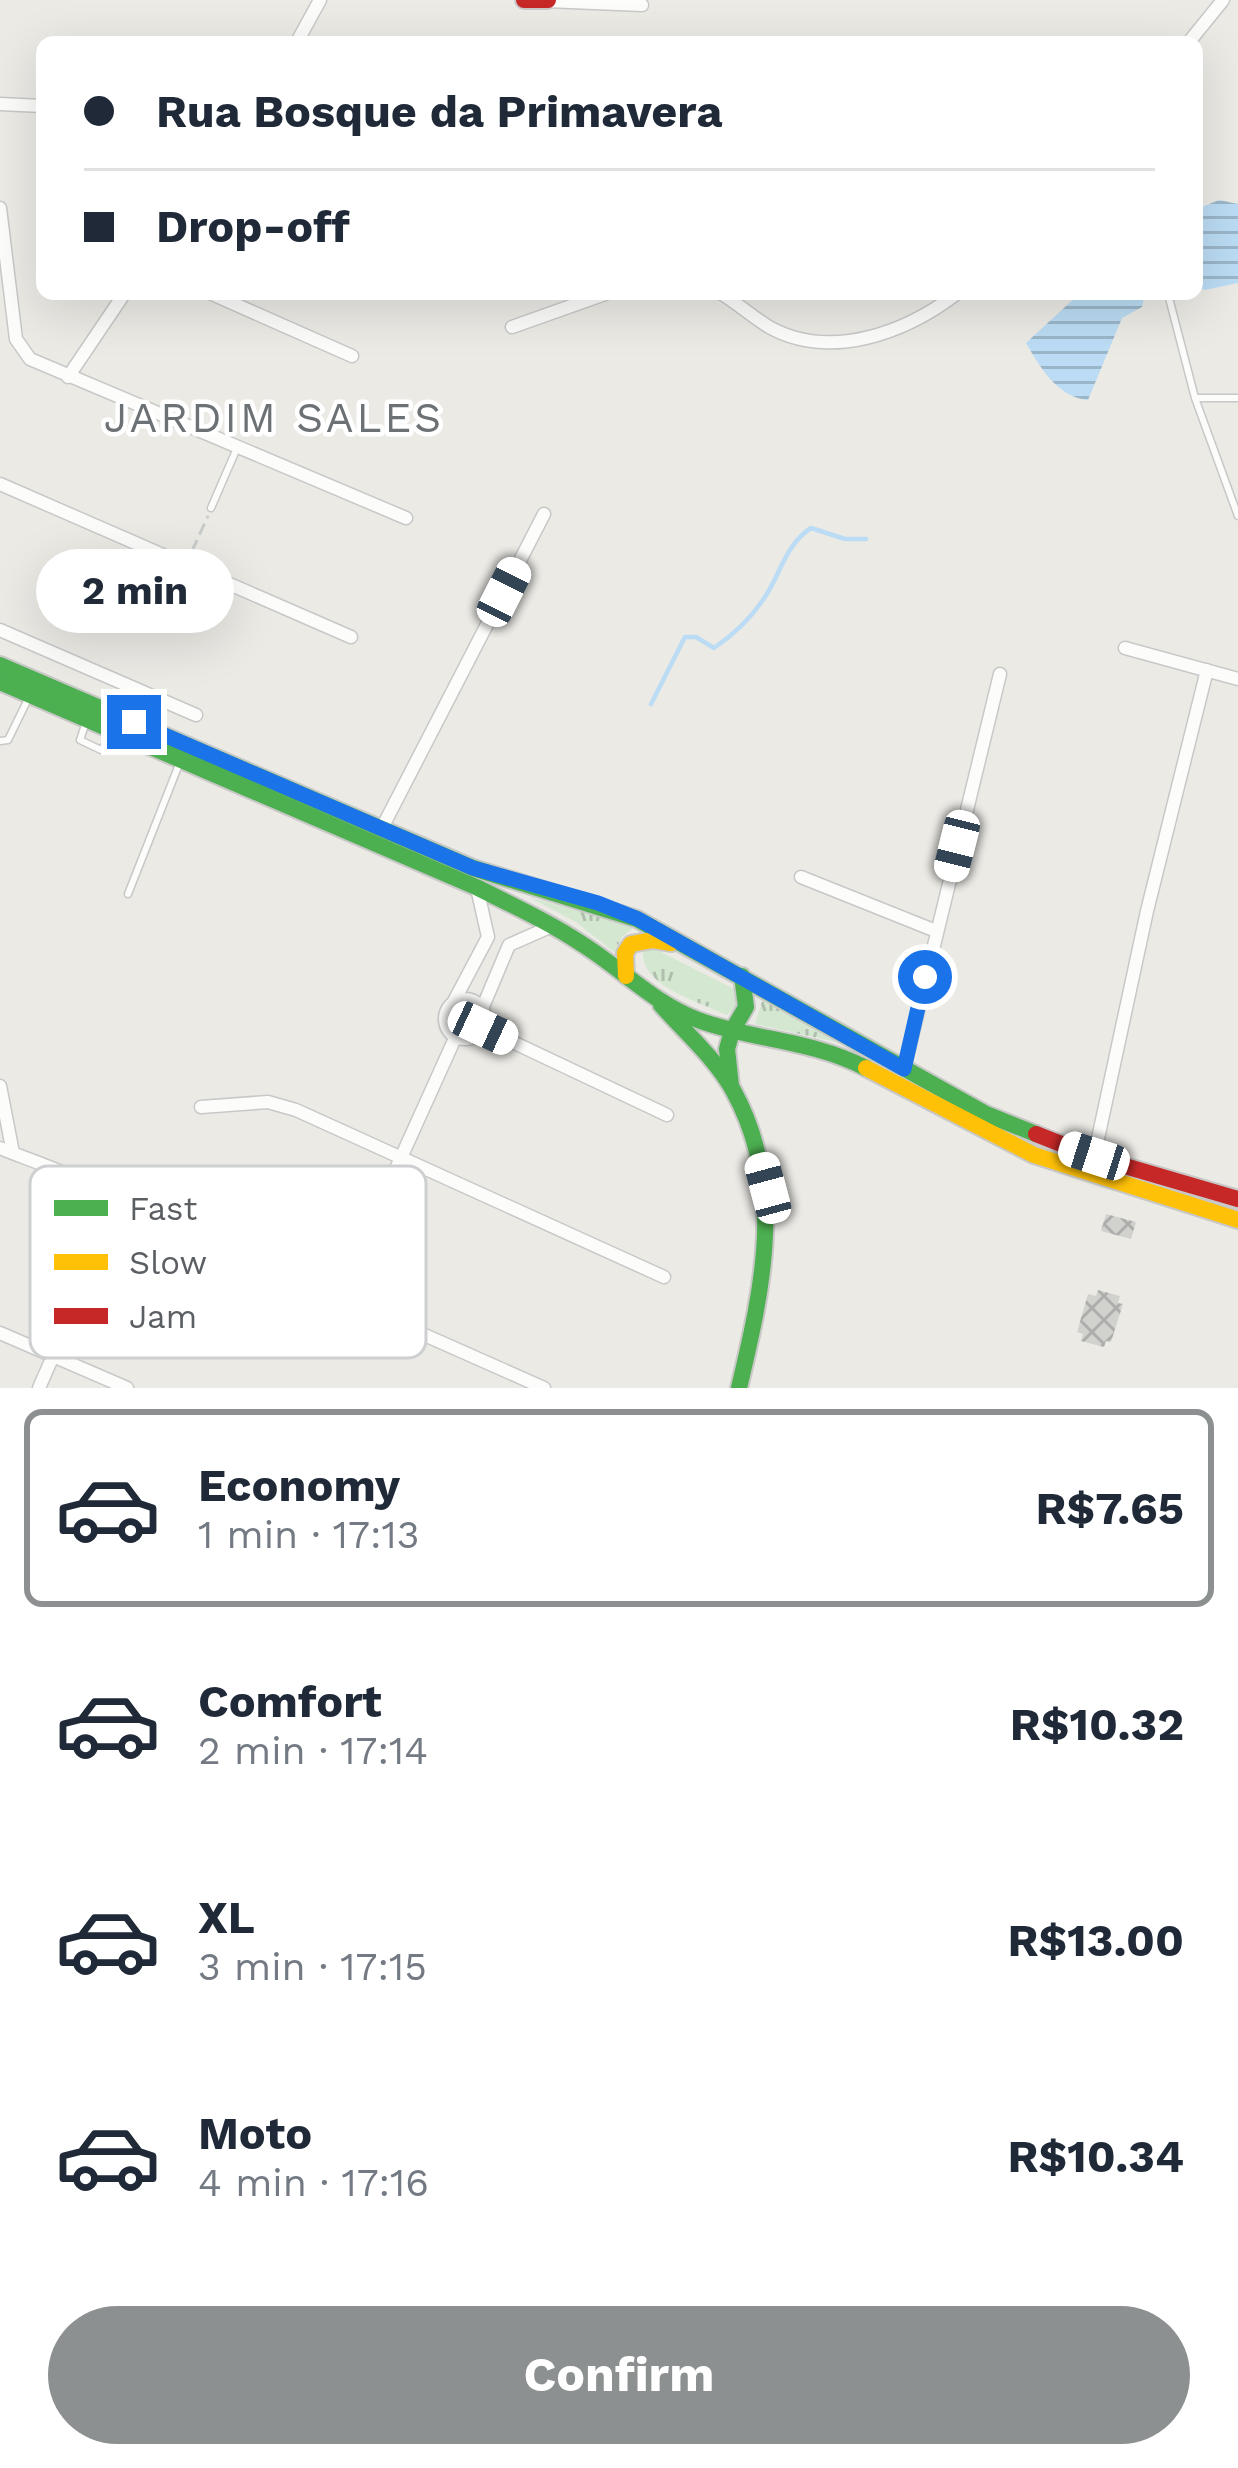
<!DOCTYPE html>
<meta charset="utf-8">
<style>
:root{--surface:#fff;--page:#f2f2f3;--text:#1f2937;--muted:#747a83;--line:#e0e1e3;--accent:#8d9090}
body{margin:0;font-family:"Work Sans",sans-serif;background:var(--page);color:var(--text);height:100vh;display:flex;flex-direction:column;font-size:45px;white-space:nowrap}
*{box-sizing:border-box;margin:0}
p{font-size:39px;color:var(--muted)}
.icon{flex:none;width:66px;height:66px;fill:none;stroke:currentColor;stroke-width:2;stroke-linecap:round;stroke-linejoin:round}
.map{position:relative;height:1388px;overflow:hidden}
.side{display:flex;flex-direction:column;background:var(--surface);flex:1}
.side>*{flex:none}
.guide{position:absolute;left:36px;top:36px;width:1167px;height:264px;border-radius:18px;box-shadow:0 12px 48px #0002;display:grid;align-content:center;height:264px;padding:0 48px;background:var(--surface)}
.end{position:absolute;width:54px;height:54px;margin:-27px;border:15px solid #1a73e8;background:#fff;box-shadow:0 0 0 6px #fff}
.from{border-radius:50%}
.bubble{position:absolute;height:84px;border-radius:42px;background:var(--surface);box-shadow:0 12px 48px #0002;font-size:39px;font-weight:700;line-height:84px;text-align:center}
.car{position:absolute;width:36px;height:72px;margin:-36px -18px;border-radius:15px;box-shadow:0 0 9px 3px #0007;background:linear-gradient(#fff 24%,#345 0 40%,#fff 0 76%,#345 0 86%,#fff 0)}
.guide b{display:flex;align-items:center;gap:42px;height:114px;font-size:45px}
.guide b+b{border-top:3px solid var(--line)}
.guide i{width:30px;height:30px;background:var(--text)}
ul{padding:21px 0 0;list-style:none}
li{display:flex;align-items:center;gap:36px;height:198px;margin:0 24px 18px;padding:0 24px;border:6px solid transparent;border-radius:18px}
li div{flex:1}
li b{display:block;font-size:45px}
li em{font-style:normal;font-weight:700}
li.active{border-color:var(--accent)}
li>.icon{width:108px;height:108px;stroke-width:1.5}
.cta{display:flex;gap:24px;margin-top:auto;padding:24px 48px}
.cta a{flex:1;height:138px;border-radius:72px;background:var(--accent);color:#fff;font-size:48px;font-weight:700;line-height:138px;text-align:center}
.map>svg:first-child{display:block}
</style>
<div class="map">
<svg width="1238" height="1388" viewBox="0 0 1238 1388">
<defs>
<pattern id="grass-tufts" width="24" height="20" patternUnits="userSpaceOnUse" patternTransform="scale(3)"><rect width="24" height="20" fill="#d4e7d1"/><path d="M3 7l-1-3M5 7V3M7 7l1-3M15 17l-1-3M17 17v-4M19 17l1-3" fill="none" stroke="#afbead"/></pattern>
<pattern id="water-rules" width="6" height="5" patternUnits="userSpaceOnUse" patternTransform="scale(3)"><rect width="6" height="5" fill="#bbdcf4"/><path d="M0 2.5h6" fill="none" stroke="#9bb6c9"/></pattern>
<pattern id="building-cross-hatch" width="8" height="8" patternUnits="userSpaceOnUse" patternTransform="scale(3)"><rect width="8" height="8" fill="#d1d1ce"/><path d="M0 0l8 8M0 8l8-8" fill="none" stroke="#adadab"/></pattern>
</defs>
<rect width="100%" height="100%" fill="#ebeae5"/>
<path fill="url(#grass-tufts)" d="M 529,897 L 634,927 L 622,937 L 614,952 L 576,922 Z
M 651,947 L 738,991 L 736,1007 L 727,1015 C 701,1002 640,986 643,952 Z
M 763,998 L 836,1042 L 755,1024 Z"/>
<path fill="url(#water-rules)" d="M 1219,200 L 1238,204 L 1238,283 L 1205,290 L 1197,287 L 1197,209 Z
M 1079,294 L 1145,294 L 1142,307 L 1122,318 L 1088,400 C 1057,397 1040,367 1026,343 Z"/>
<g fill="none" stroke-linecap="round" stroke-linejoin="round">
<path stroke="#bbdcf4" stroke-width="4.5" d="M 651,704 L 685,637 L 696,637 L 714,648 C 733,635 750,619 763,600 C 781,574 785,545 811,528 L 845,539 L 866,539"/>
</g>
<path fill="url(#building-cross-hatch)" d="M 1106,1214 L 1136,1222 L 1131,1239 L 1101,1231 Z
M 1098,1290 L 1120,1296 L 1118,1303 L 1123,1304 L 1111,1342 L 1106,1341 L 1104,1347 L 1081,1341 L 1083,1334 L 1077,1332 L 1088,1294 L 1096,1296 Z"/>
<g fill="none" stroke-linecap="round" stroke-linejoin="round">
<g stroke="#c8c8c8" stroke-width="9">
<path id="lane" d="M 1168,294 L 1195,398 L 1238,516
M 1195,398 L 1238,398
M 211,508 L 237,448
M 86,722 L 80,740 L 101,750 L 114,733
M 0,741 L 8,740 L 29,697
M 128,894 L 180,762"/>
</g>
<g stroke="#c8c8c8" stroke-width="15">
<path id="street" d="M 547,1 L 642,5
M 297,42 L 320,0
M 1189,42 L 1223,0
M 0,104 L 42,106
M 0,208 L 16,339 L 30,359 L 406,518
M 212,294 L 352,356
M 722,294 C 738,304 753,317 769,327 C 830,361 905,333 956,294
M 512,327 L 605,294
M 68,377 L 124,294
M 0,484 L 351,637
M 0,630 L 196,715
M 1125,648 L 1238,679
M 382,828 L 544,514
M 801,877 L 936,931
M445 1019a20 20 0 1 1 40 0a20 20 0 1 1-40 0Z
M 453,1003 L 488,937 L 477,888
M 482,1009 L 509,945 L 552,926
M 483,1028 L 667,1115
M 904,1069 L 1000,674
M 0,1086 L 13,1153
M 201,1107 L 268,1102 L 296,1110 L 664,1277
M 0,1148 C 25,1159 95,1180 110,1202 C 114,1209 112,1215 112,1222 L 39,1388
M 1094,1157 L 1147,911 L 1207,670
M 231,1234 L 233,1245 L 242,1254 L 544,1388
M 339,1295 L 456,1036
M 0,1333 L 127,1388"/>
</g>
<g stroke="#c8c8c7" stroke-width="20">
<path id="fast" d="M 0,665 L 473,868 L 637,919 L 986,1114 L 1036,1134
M 0,682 L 476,887 C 512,905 549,922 582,944 C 622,969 653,1003 698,1020 C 755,1041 809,1039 866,1068
M 661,1005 C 685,1032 715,1058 733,1090 C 786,1186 763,1287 739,1388
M 732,1031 L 746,1007 L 742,976
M 731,1086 L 727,1049 L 732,1031"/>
</g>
<g stroke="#c8c8c7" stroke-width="20">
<path id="slow" d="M 626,976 L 625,953 L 631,944 L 653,940 L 671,943
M 866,1068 L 1034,1155 L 1238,1220"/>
</g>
<g stroke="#c8c8c7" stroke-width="20">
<path id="jam" d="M 524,0 L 548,0
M 1036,1134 L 1094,1157 L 1238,1199"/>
</g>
<path stroke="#c8ccca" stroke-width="3" stroke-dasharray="12 6" stroke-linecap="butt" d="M 192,551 L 208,516"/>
<use href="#lane" stroke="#fcfcfb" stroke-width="6"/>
<use href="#street" stroke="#fcfcfb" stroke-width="12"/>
<use href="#fast" stroke="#4caf50" stroke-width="16"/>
<use href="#slow" stroke="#ffc107" stroke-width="16"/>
<use href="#jam" stroke="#c62828" stroke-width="16"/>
</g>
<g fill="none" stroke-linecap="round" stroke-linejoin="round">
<path stroke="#1a73e8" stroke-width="15" d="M 134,722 L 473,868 L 598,903 L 638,919 L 904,1069 L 925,977"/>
</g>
<g text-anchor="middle" stroke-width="9" stroke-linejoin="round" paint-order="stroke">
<g font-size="42" letter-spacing="3" fill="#6c7175" stroke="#fff">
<text x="274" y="432">JARDIM SALES</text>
</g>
</g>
<rect x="30" y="1166" width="396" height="192" rx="18" fill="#fff" stroke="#cecfd0" stroke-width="3"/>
<rect x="54" y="1200" width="54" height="16" fill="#4caf50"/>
<rect x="54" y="1254" width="54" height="16" fill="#ffc107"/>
<rect x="54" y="1308" width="54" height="16" fill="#c62828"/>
<g font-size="33" fill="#5b5f63">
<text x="129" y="1220">Fast</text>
<text x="129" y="1274">Slow</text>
<text x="129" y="1328">Jam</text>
</g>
</svg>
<i class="end from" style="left:925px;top:977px"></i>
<i class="end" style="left:134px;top:722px"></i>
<div class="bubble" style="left:36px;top:549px;width:198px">2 min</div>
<i class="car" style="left:504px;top:592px;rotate:27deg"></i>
<i class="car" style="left:957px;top:846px;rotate:194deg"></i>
<i class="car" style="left:483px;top:1028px;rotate:115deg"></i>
<i class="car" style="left:1094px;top:1156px;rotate:288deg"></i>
<i class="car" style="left:768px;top:1188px;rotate:345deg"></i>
<div class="guide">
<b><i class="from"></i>Rua Bosque da Primavera</b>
<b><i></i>Drop-off</b>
</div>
</div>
<section class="side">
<ul>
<li class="active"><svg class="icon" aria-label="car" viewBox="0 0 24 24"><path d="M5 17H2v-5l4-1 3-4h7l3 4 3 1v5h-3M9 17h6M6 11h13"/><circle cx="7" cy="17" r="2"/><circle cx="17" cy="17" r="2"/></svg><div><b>Economy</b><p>1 min · 17:13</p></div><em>R$7.65</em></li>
<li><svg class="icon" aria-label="car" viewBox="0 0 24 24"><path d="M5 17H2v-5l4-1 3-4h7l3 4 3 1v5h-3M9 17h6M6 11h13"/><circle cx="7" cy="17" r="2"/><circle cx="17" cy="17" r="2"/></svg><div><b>Comfort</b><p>2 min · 17:14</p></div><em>R$10.32</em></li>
<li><svg class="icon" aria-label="car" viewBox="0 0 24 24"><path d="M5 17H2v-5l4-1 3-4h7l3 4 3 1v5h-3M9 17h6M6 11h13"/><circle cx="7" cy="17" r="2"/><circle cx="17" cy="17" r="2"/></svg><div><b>XL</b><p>3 min · 17:15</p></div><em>R$13.00</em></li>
<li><svg class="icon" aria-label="car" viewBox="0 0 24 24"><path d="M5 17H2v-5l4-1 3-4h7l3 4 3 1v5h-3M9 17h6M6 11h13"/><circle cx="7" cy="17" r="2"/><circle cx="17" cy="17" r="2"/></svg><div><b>Moto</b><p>4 min · 17:16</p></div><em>R$10.34</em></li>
</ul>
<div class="cta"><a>Confirm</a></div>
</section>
